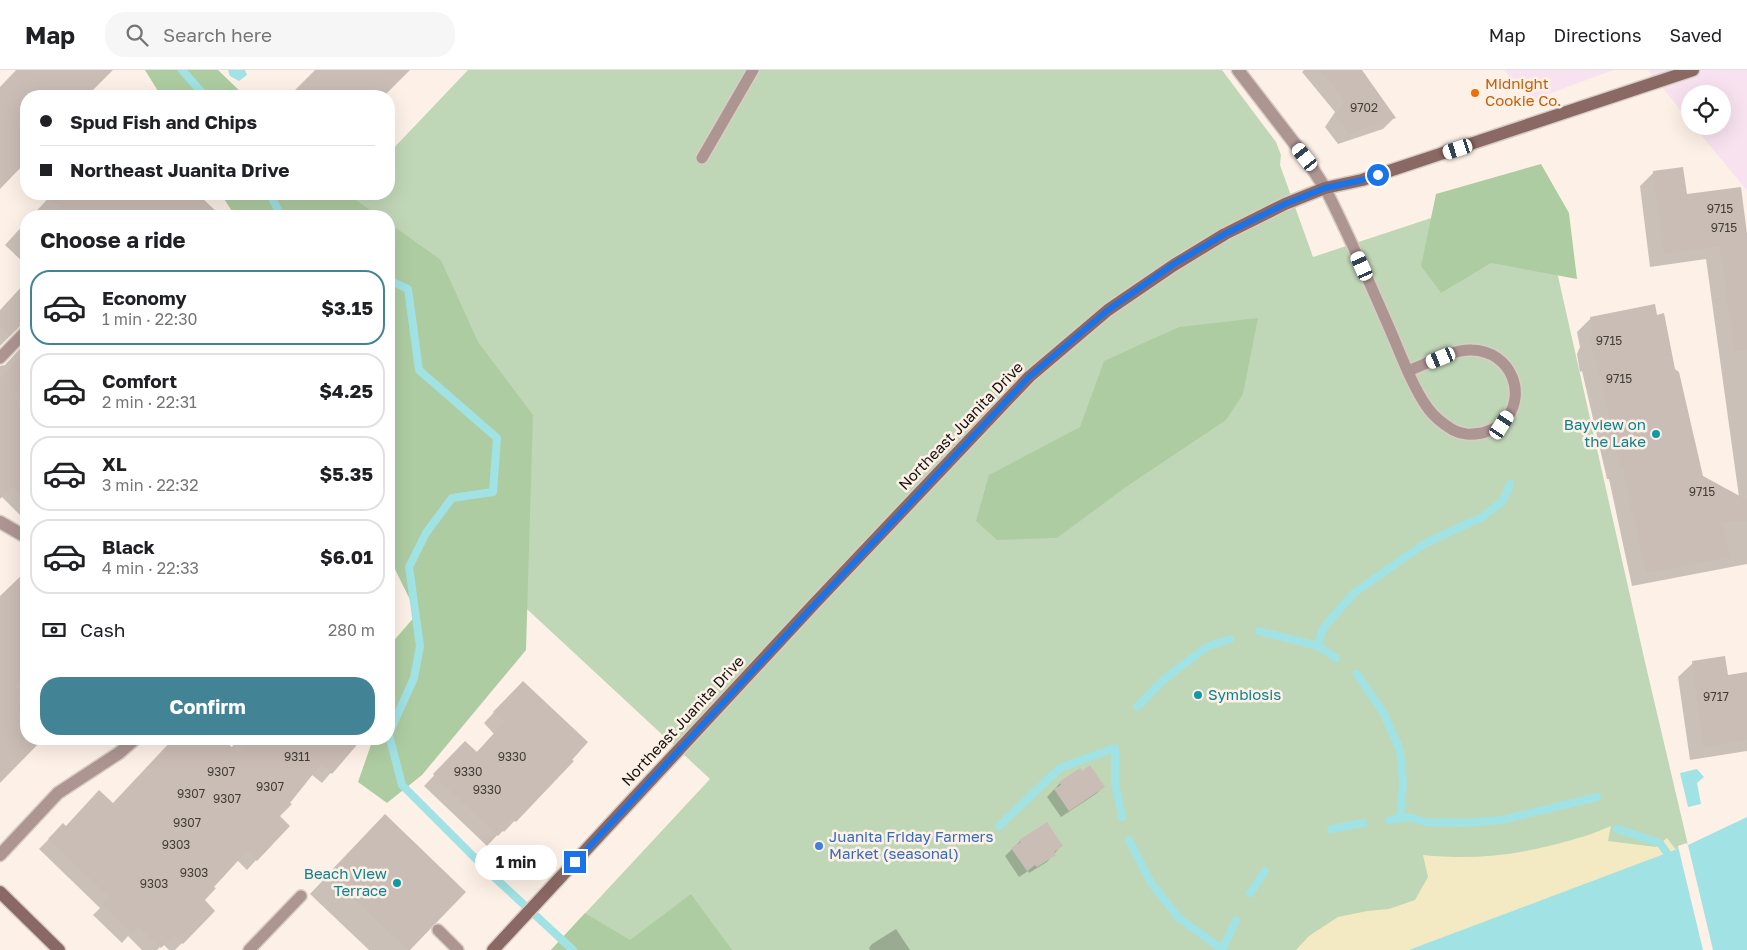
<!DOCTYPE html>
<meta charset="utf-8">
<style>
:root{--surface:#fff;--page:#f6f6f6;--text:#202124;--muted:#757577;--line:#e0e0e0;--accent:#428495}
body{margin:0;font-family:"Golos Text",sans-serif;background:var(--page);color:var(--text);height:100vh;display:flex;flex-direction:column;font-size:19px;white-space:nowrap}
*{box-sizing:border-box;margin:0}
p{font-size:16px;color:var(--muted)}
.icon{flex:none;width:28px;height:28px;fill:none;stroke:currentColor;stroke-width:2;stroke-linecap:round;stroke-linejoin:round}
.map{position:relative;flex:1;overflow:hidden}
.sheet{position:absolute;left:20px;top:140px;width:375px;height:535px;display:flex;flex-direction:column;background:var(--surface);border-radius:20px;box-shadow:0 5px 20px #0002}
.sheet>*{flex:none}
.guide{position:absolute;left:20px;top:20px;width:375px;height:110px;border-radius:20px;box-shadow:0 5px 20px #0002;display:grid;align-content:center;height:110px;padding:0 20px;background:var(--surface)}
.tools{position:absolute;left:1681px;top:15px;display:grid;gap:10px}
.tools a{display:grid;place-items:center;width:50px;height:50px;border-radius:50%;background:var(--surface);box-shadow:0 5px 20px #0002;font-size:25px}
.end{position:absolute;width:22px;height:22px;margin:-11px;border:6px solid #1a73e8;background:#fff;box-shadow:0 0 0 2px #fff}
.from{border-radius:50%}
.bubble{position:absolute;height:35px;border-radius:18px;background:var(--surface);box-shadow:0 5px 20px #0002;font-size:16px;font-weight:700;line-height:35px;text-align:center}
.car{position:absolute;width:15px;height:30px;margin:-15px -8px;border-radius:6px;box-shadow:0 0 4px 1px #0007;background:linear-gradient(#fff 24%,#345 0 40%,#fff 0 76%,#345 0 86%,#fff 0)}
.guide b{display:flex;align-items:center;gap:18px;height:48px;font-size:19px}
.guide b+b{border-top:1px solid var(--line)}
.guide i{width:12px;height:12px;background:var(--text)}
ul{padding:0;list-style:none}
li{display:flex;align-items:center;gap:15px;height:75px;margin:0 10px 8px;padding:0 10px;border:2px solid var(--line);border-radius:20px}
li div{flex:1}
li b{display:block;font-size:19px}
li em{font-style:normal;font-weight:700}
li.current{border-color:var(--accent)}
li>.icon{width:45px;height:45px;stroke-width:1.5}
h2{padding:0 20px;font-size:22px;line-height:60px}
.pay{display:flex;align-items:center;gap:12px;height:55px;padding:0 20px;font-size:19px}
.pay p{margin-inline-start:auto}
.cta{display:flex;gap:10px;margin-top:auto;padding:10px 20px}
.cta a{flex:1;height:58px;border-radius:20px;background:var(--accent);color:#fff;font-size:20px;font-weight:700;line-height:58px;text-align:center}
header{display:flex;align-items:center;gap:30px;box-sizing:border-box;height:70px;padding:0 25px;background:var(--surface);border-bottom:1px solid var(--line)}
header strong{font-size:24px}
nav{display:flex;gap:28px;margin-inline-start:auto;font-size:18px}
.search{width:350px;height:45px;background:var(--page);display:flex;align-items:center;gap:12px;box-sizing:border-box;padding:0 18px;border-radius:20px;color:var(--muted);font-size:19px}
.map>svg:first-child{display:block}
</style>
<header>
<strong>Map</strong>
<div class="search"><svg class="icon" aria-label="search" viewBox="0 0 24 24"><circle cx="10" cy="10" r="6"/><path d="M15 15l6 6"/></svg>Search here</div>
<nav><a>Map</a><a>Directions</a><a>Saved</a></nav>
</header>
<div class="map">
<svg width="1747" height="880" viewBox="0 0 1747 880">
<rect width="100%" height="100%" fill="#fdf1e7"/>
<path fill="#f8e2f0" d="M 1504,0 L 1614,0 L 1532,30 Z
M 1648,0 L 1747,0 L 1747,121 L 1694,56 L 1722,56 L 1722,24 L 1690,24 L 1690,52 Z"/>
<path fill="#c0d7b7" d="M 468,0 L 1222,0 L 1276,72 L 1281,85 L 1280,95 L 1313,187 L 1537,113 L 1645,592 L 1688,775 L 1409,880 L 551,880 L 710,709 L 389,411 L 389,146 L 328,146 L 349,124 L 389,124 L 389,83 Z"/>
<path fill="#aecca2" d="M 145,0 L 218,0 L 245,26 L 161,26 Z
M 1541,94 L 1569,143 L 1577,209 L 1491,193 L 1441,223 L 1421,196 L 1436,124 Z
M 221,124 L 347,124 L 379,146 L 235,146 Z
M 389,153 L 441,190 L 478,272 L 533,345 L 526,580 L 422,705 L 387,733 L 358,712 L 373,669 L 389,669 L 389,576 L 417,544 L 389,487 Z
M 1258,248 L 1243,324 L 1226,350 L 1126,417 L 1057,468 L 997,470 L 976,451 L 989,405 L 1080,357 L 1104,291 L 1179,257 Z
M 691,824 L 732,880 L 551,880 L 585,843 L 630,870 Z"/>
<path fill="#f3eac4" d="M 1611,756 L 1608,771 L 1656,777 L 1667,768 L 1676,780 L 1409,880 L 1296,880 L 1309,866 L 1338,847 L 1367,841 L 1389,839 L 1415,830 L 1428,807 L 1423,785 C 1472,790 1510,786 1557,774 C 1575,769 1594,764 1611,756 Z"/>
<path fill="#a1e2e4" d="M 228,0 L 245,0 L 247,5 L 239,11 L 230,6 Z
M 1697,699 L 1704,707 L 1697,713 L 1701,734 L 1688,737 L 1680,703 Z
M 1747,747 L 1747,880 L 1409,880 L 1688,775 Z"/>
<path fill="#fdf1e7" d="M 1687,773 L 1688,775 L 1713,880 L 1703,880 L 1678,776 Z"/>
<path fill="#0003" d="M 16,0 L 111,0 L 85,26 L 26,26 L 26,91 L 0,118 L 0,17 Z
M 315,0 L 405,0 L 406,3 L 383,26 L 289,26 Z
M 1304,0 L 1360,0 L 1394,48 L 1383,59 L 1338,74 L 1325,57 L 1335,42 L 1302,2 Z
M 1654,102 L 1747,172 L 1747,494 L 1632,516 L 1609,409 L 1607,409 L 1582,301 L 1580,302 L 1577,284 L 1580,277 L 1577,262 L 1591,248 L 1674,300 L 1702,406 L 1739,427 L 1706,189 L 1650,197 L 1640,116 Z
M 52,124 L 198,124 L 221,146 L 32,146 Z
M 26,152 L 26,195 L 5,175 Z
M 21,219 L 26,224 L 26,242 L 17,252 L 21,255 L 0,276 L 0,241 Z
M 26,272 L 26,443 L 22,447 L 1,426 L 0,428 L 0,296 L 5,295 Z
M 21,507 L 26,512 L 26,669 L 31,669 L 0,711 L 0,528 Z
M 1693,593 L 1727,606 L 1747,603 L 1747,681 L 1690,690 L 1678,607 Z
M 512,623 L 572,691 L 504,762 L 502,760 L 487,776 L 424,716 L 455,683 L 476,683 L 494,664 L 484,653 Z
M 172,669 L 221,669 L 231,678 L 239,669 L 360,669 L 322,713 L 312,705 L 278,746 L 256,790 L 247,800 L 237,790 L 213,817 L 203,830 L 214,841 L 175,880 L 169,880 L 163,874 L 157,880 L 142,880 L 128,866 L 122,873 L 93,845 L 100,838 L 39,779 L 63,755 L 65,757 L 113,735 L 173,670 Z
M 1060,713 L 1103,717 L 1096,724 L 1061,747 L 1047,727 Z
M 366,765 L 408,880 L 369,880 L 310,824 Z
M 1020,771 L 1061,776 L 1047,792 L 1029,803 L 1028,801 L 1019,807 L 1005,786 Z
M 896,859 L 910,880 L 870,880 L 869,878 L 872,874 Z"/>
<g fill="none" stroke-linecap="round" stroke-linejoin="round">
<path stroke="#a1e2e4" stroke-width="8" d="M 182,0 L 205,26
M 270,124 L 281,146
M 389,210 L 408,219 L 419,300 L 497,368 L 493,422 L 452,428 L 426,463 L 409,497 L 420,576 L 414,608 L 389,663
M 1259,561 L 1318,576 L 1336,588
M 1318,576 L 1322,560 L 1331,549 L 1354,523 L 1424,474 L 1482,447 L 1503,431 L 1510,414
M 1357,604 L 1383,642 L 1400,680 L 1403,712 L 1400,748
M 1137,637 L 1161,612 L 1184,594 L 1207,577 L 1230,569
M 389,665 L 402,715 L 494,807 L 573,880
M 1390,750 L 1408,747 L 1426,752 L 1463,753 L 1502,750 L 1597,727
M 999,756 L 1060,698 L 1115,678 L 1115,712 L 1122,747
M 1331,759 L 1363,753
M 1617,759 L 1660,773 L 1667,783
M 1129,770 L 1151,813 L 1179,848 L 1223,880
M 1250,823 L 1265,801
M 1222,880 L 1236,850"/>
</g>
<path fill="#cabdb5" d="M 18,0 L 113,0 L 87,26 L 26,26 L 26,92 L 0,119 L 0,18 Z
M 316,0 L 410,0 L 384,26 L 292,26 Z
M 1320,0 L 1362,0 L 1396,48 L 1349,64 L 1335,46 L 1345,31 Z
M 1683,97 L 1687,124 L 1741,117 L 1747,164 L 1747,280 L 1734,281 L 1720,176 L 1664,184 L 1653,101 Z
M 45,124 L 197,124 L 220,146 L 70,146 Z
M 26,212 L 26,254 L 21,255 L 10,266 L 0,257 L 0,240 Z
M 1655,234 L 1657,245 L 1664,243 L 1675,299 L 1679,302 L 1703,406 L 1747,430 L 1747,451 L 1723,452 L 1730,487 L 1646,503 L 1622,396 L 1620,396 L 1596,288 L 1594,289 L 1590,269 L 1593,263 L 1590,247 Z
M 26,272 L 26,311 L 13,325 L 26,338 L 26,430 L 13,416 L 0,429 L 0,308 L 26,281 L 21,277 Z
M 26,501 L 26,605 L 15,617 L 23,625 L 17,631 L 26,640 L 26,669 L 43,669 L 0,713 L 0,526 Z
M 1725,586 L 1728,605 L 1747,602 L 1747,670 L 1703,677 L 1692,591 Z
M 523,611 L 588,672 L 572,690 L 574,691 L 516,752 L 513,750 L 498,766 L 433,704 L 465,671 L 477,682 L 504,652 L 493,642 Z
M 173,669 L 223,669 L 238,683 L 249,669 L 362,669 L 332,704 L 321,694 L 290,733 L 292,734 L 280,746 L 290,756 L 257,791 L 247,781 L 214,817 L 216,818 L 205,830 L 215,841 L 183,874 L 174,865 L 161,878 L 139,857 L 132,864 L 102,834 L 109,827 L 48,769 L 63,753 L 66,756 L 99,720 L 113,733 Z
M 1090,695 L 1105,717 L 1069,741 L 1054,719 L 1061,715 L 1059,712 L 1080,698 L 1082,701 Z
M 385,744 L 466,822 L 410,880 L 408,880 L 328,804 Z
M 1047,752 L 1063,776 L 1054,782 L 1056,785 L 1037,797 L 1035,795 L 1027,801 L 1011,778 L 1021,772 L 1019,770 Z"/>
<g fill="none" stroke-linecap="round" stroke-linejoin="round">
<g stroke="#d8cdc4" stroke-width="14">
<path id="lane" d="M 702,88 L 753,0
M 1325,118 C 1348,163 1368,209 1388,255 C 1400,282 1411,314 1427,337 C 1434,347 1443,354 1453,360 C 1463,365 1471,365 1482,363 C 1488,361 1498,358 1502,354 C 1530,326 1511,281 1472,280 C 1452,279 1427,294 1408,301
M 0,288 L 26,261
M 438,860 L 458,880
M 249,880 L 301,826"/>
</g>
<g stroke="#d8cdc4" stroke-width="15">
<path id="street" d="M 1238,0 L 1305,87 L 1325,118
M 0,452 L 26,467
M 0,785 L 58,723 L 119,683 L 135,669"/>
</g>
<g stroke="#d8cdc4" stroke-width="15">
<path id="secondary" d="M 0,822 L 59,880
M 493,880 L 815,533 L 1029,307 L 1108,240 L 1174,195 L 1225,164 L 1285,134 L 1325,118 L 1362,110 L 1693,0"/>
</g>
<use href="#lane" stroke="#ad9592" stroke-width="11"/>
<use href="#street" stroke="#ad9592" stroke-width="12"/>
<use href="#secondary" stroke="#8a6864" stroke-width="12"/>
</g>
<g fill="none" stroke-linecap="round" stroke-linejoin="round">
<path stroke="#1a73e8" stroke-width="6" d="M 575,792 L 816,533 L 1029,307 L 1108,240 L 1174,194 L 1225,164 L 1285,134 L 1325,118 L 1362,110 L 1378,105"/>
</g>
<circle fill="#e8710a" stroke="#fdf1e7" stroke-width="2" cx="1475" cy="23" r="5"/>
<g fill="#0f9aa8" stroke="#fdf1e7" stroke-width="2">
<circle cx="1656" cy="364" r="5"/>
<circle cx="1198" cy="625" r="5"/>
<circle cx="397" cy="813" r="5"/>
</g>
<circle fill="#3f7fe0" stroke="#fdf1e7" stroke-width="2" cx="819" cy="776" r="5"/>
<g text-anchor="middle" stroke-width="5" stroke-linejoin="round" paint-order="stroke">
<g font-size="12" fill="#433d38">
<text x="1364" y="42">9702</text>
<text x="1720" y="143">9715</text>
<text x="1724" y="162">9715</text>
<text x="1609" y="275">9715</text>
<text x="1619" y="313">9715</text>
<text x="1702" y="426">9715</text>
<text x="1716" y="631">9717</text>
<text x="297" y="691">9311</text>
<text x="512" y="691">9330</text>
<text x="221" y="706">9307</text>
<text x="468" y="706">9330</text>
<text x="270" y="721">9307</text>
<text x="487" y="724">9330</text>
<text x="191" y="728">9307</text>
<text x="227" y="733">9307</text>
<text x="187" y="757">9307</text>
<text x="176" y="779">9303</text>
<text x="194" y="807">9303</text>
<text x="154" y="818">9303</text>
</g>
<g font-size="15" fill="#c56008" stroke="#fdf1e7" text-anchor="start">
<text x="1485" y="19">Midnight<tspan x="1485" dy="17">Cookie Co.</tspan></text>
</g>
<g font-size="15" fill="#0d838f" stroke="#fdf1e7" text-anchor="end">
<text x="1646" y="360">Bayview on<tspan x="1646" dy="17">the Lake</tspan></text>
<text x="1208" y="630" text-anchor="start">Symbiosis</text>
<text x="387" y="809">Beach View<tspan x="387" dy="17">Terrace</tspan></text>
</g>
<g font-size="15" fill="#16120e" stroke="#fdf1e7">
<text transform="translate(961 356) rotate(-46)" y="5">Northeast Juanita Drive</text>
<text transform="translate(683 651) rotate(-47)" y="5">Northeast Juanita Drive</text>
</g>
<g font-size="15" fill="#366cbe" stroke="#fdf1e7" text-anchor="start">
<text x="829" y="772">Juanita Friday Farmers<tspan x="829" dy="17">Market (seasonal)</tspan></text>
</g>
</g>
</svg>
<div class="tools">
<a><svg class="icon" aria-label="locate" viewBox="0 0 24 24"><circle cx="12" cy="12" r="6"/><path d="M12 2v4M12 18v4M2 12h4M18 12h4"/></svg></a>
</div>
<i class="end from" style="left:1378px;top:105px"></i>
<i class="end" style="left:575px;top:792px"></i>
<div class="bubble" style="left:475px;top:775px;width:82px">1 min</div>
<i class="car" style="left:1458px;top:79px;rotate:252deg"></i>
<i class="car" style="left:1305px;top:87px;rotate:322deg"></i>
<i class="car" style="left:1362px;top:196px;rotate:336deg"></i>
<i class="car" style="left:1441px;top:288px;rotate:248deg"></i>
<i class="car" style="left:1502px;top:355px;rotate:33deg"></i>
<div class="guide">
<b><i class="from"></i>Spud Fish and Chips</b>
<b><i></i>Northeast Juanita Drive</b>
</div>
<section class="sheet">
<h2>Choose a ride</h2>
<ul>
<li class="current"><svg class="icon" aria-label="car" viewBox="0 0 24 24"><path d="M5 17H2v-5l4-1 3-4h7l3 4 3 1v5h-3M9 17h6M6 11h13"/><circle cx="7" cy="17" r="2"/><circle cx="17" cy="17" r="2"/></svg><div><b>Economy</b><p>1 min · 22:30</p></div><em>$3.15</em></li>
<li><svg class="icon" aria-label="car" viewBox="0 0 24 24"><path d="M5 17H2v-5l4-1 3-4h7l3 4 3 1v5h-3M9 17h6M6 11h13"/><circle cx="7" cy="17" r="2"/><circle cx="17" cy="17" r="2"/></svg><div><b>Comfort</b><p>2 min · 22:31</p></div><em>$4.25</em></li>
<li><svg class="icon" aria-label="car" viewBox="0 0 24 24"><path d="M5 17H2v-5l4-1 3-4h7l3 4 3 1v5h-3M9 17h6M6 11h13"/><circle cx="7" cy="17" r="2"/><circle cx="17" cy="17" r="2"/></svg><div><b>XL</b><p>3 min · 22:32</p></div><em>$5.35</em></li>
<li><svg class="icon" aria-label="car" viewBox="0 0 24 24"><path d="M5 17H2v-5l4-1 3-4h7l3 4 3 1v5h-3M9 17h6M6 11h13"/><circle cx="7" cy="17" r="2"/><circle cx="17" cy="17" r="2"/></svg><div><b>Black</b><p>4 min · 22:33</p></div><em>$6.01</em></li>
</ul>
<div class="pay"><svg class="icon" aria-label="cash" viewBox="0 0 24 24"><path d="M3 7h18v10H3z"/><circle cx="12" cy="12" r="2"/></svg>Cash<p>280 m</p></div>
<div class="cta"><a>Confirm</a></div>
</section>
</div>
